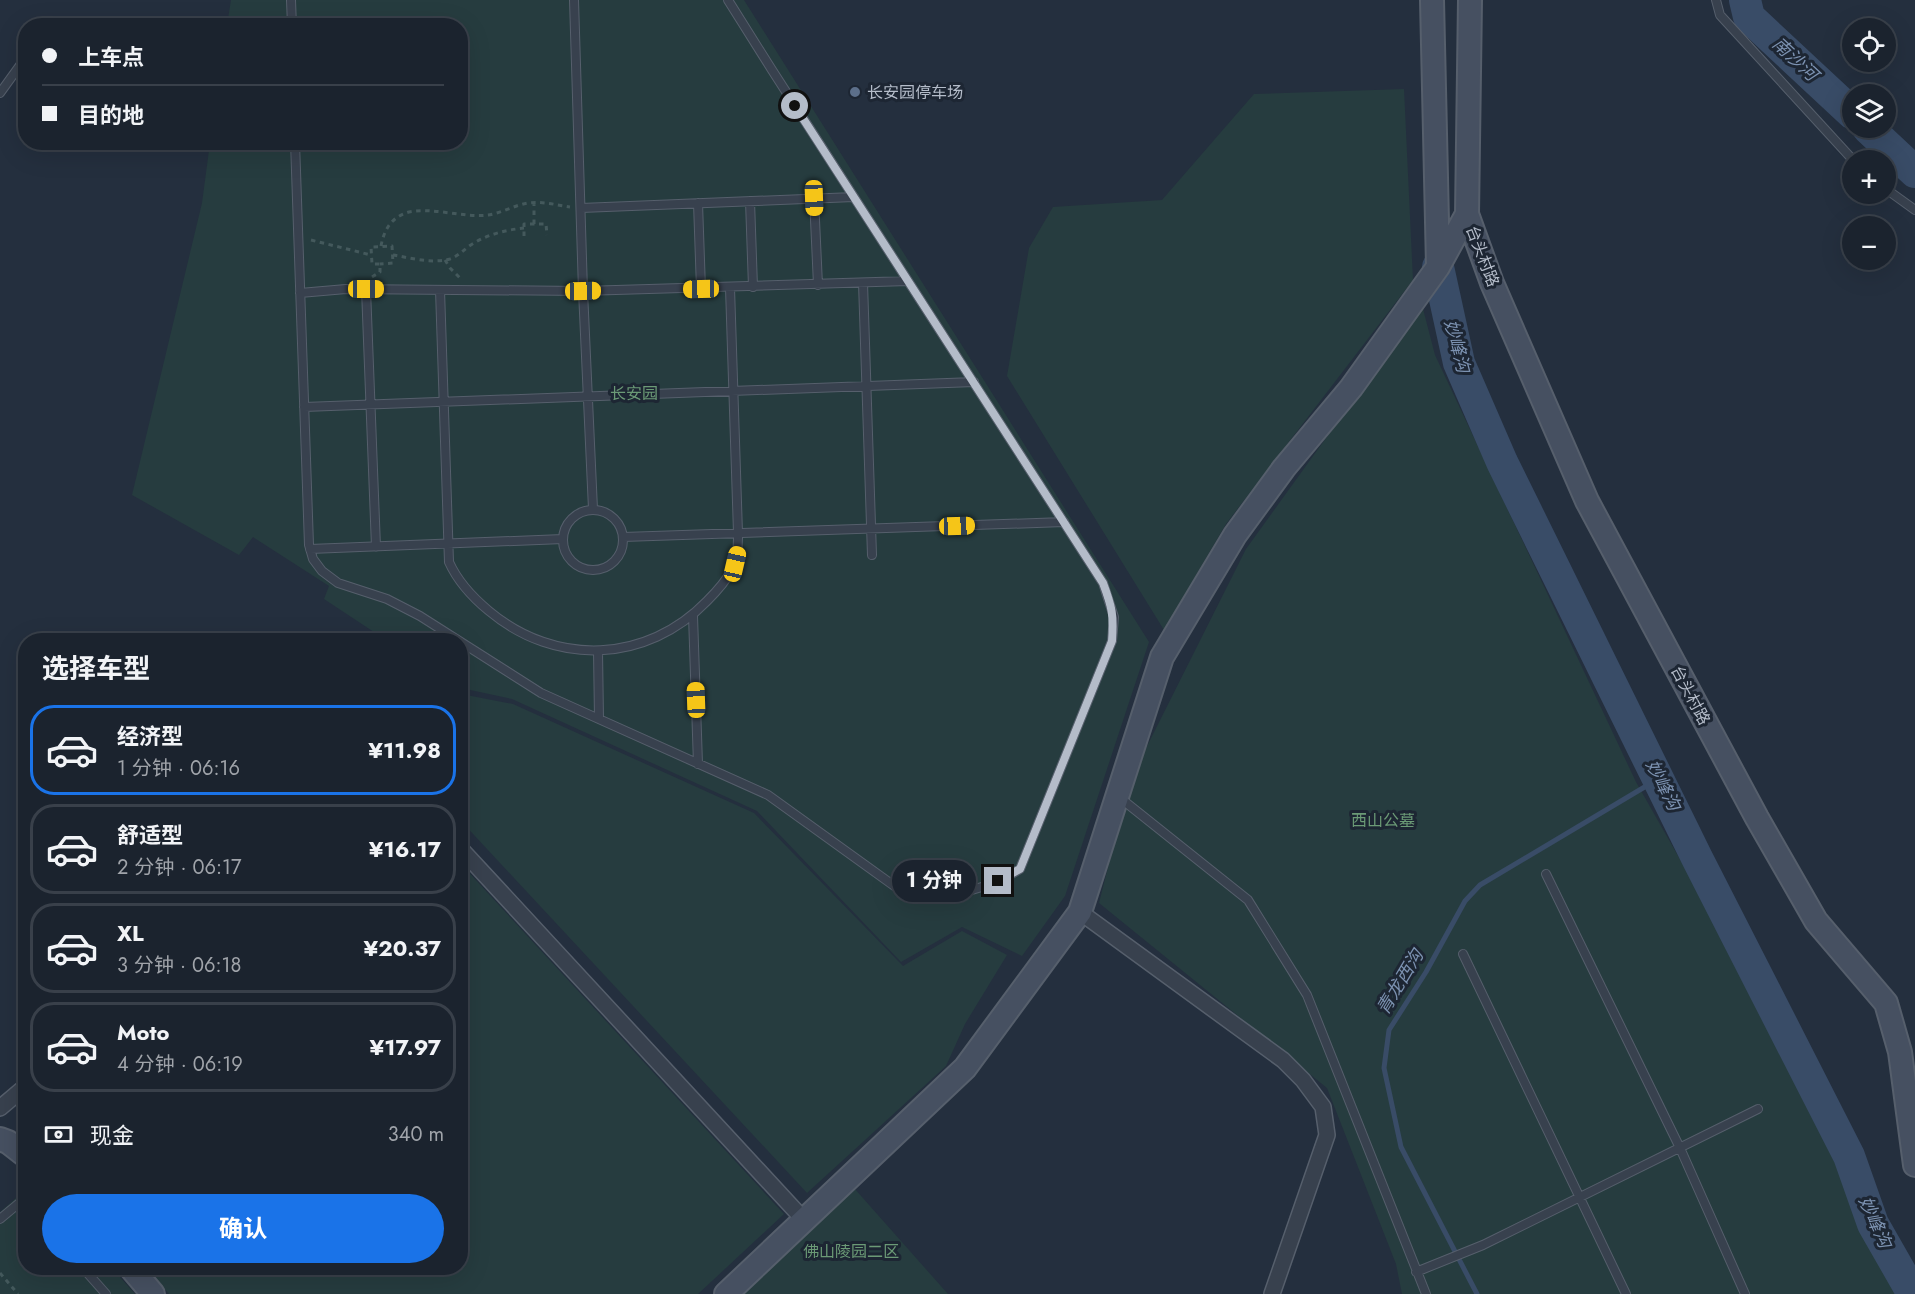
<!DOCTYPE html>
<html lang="zh">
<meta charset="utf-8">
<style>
:root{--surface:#1b232e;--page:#242b36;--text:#f1f3f6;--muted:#a0a4aa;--line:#39404a;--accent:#1a73e8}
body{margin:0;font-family:Jost,"Noto Sans SC",sans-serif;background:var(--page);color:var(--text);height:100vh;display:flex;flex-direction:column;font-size:22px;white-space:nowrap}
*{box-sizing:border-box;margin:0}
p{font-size:20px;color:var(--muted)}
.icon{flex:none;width:33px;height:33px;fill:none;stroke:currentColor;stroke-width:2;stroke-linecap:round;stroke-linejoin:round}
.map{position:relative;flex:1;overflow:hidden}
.details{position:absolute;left:18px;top:633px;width:450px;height:642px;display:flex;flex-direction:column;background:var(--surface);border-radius:24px;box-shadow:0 6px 24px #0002,0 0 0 2px var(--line)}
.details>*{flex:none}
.top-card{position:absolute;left:18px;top:18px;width:450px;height:132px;border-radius:24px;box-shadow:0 6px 24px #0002,0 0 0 2px var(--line);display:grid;align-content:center;height:132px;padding:0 24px;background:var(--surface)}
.fabs{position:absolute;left:1842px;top:18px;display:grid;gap:12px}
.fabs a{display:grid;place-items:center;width:54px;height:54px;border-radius:50%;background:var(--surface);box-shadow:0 6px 24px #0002,0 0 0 2px var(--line);font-size:30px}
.end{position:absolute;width:27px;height:27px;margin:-14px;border:8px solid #b4bcc9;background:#111;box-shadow:0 0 0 3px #111}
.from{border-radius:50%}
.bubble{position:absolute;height:42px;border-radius:21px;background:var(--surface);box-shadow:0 6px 24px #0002,0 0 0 2px var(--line);font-size:20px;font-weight:700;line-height:42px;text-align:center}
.car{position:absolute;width:18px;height:36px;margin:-18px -9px;border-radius:8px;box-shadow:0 0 4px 2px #0007;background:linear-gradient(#f5c518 24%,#345 0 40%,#f5c518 0 76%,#345 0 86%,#f5c518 0)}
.top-card b{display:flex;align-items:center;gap:21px;height:57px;font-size:22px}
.top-card b+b{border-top:2px solid var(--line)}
.top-card i{width:15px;height:15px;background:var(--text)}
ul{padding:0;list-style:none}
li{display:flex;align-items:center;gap:18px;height:90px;margin:0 12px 9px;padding:0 12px;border:3px solid var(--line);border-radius:24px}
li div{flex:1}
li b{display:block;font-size:22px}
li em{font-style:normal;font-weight:700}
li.selected{border-color:var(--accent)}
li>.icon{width:54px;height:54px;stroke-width:1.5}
h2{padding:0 24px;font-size:27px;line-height:72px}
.pay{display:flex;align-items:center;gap:15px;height:66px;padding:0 24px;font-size:22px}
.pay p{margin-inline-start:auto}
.primary-button{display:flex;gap:12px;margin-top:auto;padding:12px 24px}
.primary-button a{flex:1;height:69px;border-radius:36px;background:var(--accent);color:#fff;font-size:24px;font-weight:700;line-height:69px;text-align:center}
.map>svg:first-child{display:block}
</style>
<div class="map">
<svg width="1915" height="1294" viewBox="0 0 1915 1294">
<rect width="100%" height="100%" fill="#242f3e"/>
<path fill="#263c3f" d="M 231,0 L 744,0 L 1149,642 L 1065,896 L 1022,956 L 962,927 L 901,962 L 757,811 L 512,699 L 461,688 L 460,640 L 386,640 L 324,599 L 329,586 L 253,537 L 239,555 L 132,495 L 202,203 L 210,143 L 460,142 L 460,26 L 227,25 Z
M 1404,89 L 1413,280 L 1226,524 L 1164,630 L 1007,376 L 1029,248 L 1053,207 L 1162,200 L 1254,94 Z
M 1422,305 L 1435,355 L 1636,782 L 1822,1109 L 1855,1217 L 1901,1294 L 1402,1294 L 1396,1264 L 1327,1088 L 1099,903 L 1130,780 L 1246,549 Z
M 461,694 L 513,704 L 754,813 L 903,966 L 962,931 L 1007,955 L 965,1024 L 946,1066 L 807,1193 L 461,821 Z
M 461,864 L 784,1214 L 698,1294 L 169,1294 L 147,1268 L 460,1268 Z
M 25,1093 L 25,1133 L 24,1132 L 17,1101 Z
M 854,1188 L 948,1294 L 743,1294 Z
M 25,1190 L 26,1268 L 112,1268 L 135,1294 L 0,1294 L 0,1212 Z"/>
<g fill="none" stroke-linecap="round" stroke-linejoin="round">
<path stroke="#394c67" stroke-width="5" d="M 1477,1294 L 1401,1147 L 1384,1068 L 1389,1030 L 1426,972 L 1465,901 L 1480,885 L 1658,779"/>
<path stroke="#394c67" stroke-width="32" d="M 1745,0 L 1749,17 L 1852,113
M 1868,128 L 1915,172
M 1438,267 L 1459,363 L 1502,462 L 1697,858 L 1849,1156 L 1873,1224 L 1913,1294"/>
<g stroke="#565f6c" stroke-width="10">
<path id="lane" d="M 291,0 L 292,26
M 574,0 L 583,291 L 593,509
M 1716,0 L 1720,15 L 1853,160
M 47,26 L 50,22
M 0,93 L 26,57
M 295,142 L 309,545 L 313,559 L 322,571 L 338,583 L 387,599 L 420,616 L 541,693 L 768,795 L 904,893 L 924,898 L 942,899 L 985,886 L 1010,875 L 1020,869 L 1112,641 L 1114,617 L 1103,583 L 908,281
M 1886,189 L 1915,210
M 814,198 L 818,285
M 750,201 L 753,287
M 698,203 L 701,289
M 581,208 L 854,197
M 863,283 L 872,555
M 366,289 L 376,547
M 440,290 L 449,562 C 458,582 472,597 489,611 C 556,667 647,663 707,601 C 729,579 739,565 738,533 L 730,288
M 300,293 L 346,289 L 583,291 L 908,281 L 772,70 L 728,0
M 304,407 L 974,382
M563 540a30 30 0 1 1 60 0a30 30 0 1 1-60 0Z
M 623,537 L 1064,522
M 310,549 L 563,539
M 693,616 L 698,764
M 598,651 L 599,719
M 1119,797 L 1248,900 L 1307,995 L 1426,1294
M 1546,874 L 1680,1148 L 1745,1294
M 1463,954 L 1626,1294
M 0,1219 L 24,1199 L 26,1201
M 83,1268 L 106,1294
M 1416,1272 L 1483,1245 L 1758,1109"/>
</g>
<g stroke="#565f6c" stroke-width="18">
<path id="street" d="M 460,848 L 805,1221
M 1080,912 L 1283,1060 L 1303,1080 L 1323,1107 L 1327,1135 L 1272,1294
M 0,1108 L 26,1086"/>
</g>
<g stroke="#565f6c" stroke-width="26">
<path id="secondary" d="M 1432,0 L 1438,266
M 1467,214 L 1492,283 L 1587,501 L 1757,818 L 1816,921 L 1886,1003 L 1900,1052 L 1915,1165
M 0,1139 L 8,1142 L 26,1156
M 131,1268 L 153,1294
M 726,1294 L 965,1068 L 1080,912 L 1162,657 L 1235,535 L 1284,468 L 1351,388 L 1438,267 L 1467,214 L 1470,0"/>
</g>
<path stroke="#44595c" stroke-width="3" stroke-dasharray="4.5 4.5" stroke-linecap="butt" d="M 534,224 L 534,203
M 524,236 L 524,224 L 546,224 L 547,235
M 311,240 L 371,255
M 381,246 C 384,230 391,217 409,212 C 433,207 463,218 488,215 C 502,213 515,205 528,203 C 543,201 556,205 570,207
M 393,255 C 411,258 431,264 450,259 C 459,256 465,248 474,243 C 489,234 506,230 524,228
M 445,260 L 450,268 L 460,278
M 372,277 L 380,272 L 380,264 L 372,264 L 371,247 L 392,246 L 393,263 L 380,264
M 0,1273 L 18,1294"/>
<use href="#lane" stroke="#38414e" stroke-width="8"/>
<use href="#street" stroke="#38414e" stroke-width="15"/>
<use href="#secondary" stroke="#465061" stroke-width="22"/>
</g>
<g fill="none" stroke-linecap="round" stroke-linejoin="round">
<path stroke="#b4bcc9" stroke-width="8" d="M 795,106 L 1103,583 C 1112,607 1114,615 1112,641 L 1020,869 L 998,881"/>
</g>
<circle fill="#5c6f8a" stroke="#1d2633" stroke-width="2" cx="855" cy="92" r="6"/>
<g text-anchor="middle" stroke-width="6" stroke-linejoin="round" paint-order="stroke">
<g font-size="16" fill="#b4bcc9" stroke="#1d2633" text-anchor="start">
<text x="867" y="98">长安园停车场</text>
</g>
<g font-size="16" fill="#b4bcc9" stroke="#1d2633">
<text transform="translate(1483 256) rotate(69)" y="6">台头村路</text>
<text transform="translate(1691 695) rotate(62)" y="6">台头村路</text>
</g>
<g font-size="16" fill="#6b9a76" stroke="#1d2633">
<text x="634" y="399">长安园</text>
<text x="1383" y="826">西山公墓</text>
<text x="851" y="1257">佛山陵园二区</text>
</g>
<g font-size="18" font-style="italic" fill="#7c92b1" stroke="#1d2633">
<text transform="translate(1795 59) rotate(43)" y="6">南沙河</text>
<text transform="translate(1457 346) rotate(75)" y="6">妙峰沟</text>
<text transform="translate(1663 785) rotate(63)" y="6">妙峰沟</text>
<text transform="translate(1400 982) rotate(-59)" y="6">青龙西沟</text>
<text transform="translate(1875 1222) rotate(66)" y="6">妙峰沟</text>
</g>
</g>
</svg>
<div class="fabs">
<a><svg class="icon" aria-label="locate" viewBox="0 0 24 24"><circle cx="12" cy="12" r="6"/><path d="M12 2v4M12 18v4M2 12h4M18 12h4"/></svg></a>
<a><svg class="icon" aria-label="layers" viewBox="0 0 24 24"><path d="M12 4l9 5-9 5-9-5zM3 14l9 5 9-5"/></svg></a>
<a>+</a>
<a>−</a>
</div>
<i class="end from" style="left:795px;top:106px"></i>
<i class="end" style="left:998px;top:881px"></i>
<div class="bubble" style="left:892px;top:860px;width:84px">1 分钟</div>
<i class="car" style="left:814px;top:198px;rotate:178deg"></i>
<i class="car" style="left:366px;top:289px;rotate:90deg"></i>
<i class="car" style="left:701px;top:289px;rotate:269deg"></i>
<i class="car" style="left:583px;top:291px;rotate:89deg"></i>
<i class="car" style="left:957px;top:526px;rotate:88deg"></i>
<i class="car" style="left:735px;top:564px;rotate:13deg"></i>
<i class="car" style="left:696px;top:700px;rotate:358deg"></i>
<div class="top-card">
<b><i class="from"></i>上车点</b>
<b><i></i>目的地</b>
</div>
<section class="details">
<h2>选择车型</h2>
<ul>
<li class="selected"><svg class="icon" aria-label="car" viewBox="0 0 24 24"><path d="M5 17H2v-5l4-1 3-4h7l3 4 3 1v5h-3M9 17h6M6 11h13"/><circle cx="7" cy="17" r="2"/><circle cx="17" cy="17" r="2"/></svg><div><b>经济型</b><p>1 分钟 · 06:16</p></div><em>¥11.98</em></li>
<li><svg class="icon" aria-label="car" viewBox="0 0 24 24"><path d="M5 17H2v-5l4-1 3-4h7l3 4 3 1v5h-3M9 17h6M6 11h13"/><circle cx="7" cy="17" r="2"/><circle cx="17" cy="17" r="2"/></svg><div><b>舒适型</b><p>2 分钟 · 06:17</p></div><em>¥16.17</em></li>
<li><svg class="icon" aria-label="car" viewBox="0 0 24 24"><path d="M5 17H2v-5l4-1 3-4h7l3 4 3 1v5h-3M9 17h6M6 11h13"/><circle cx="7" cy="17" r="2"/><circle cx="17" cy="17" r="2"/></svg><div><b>XL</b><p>3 分钟 · 06:18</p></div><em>¥20.37</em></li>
<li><svg class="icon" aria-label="car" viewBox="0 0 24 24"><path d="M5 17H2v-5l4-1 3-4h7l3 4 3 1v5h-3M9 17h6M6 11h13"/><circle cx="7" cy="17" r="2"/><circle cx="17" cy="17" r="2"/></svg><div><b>Moto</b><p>4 分钟 · 06:19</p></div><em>¥17.97</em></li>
</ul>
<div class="pay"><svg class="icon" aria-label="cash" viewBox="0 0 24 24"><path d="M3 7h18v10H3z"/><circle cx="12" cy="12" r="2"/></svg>现金<p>340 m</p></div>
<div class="primary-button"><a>确认</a></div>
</section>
</div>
